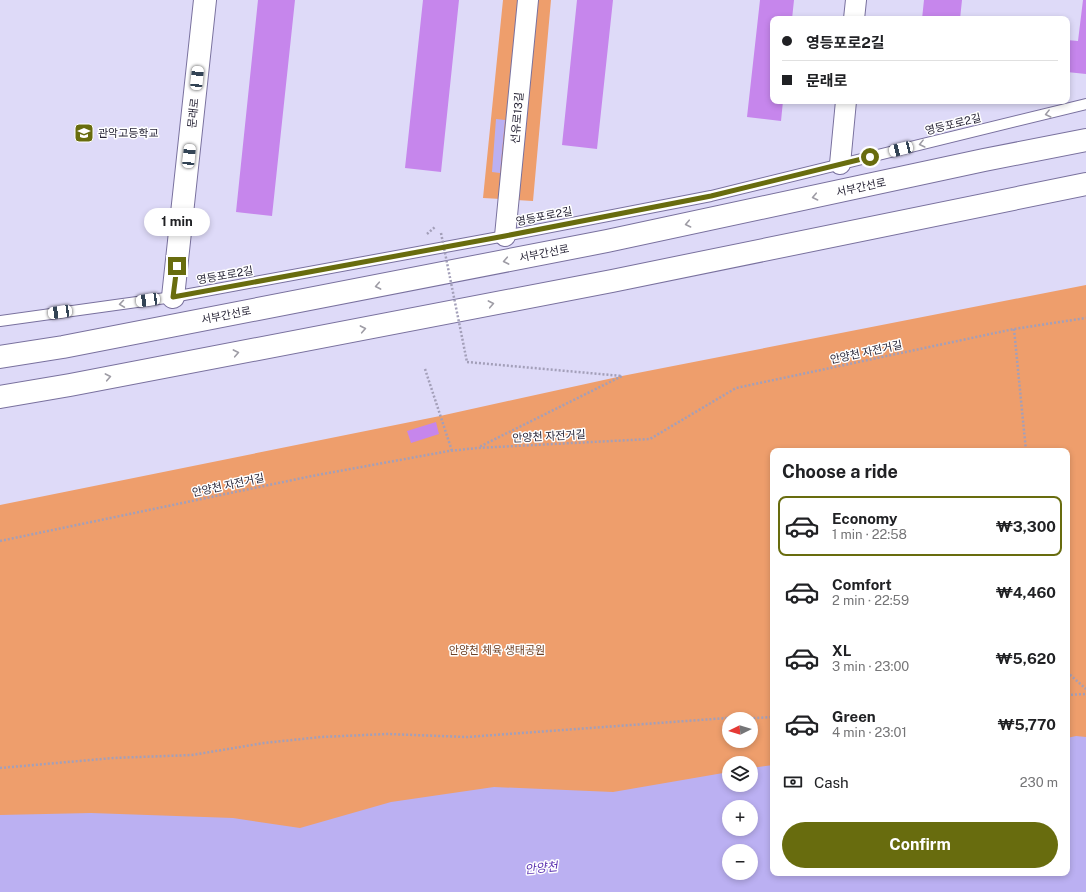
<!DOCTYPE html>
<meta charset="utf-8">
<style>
:root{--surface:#fff;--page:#f6f6f6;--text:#202124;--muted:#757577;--line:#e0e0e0;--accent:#686c0e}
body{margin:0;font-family:"Public Sans","Noto Sans KR",sans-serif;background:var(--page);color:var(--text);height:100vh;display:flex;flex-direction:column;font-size:15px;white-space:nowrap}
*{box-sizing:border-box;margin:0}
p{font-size:13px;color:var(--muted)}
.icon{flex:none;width:22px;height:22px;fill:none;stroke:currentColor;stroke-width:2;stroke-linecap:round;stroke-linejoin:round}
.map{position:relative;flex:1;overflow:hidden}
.panel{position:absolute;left:770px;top:448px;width:300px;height:428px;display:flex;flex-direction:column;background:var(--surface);border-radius:8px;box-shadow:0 2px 6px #0003}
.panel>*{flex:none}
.hud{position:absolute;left:770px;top:16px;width:300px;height:88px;border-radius:8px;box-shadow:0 2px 6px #0003;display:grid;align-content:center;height:88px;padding:0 12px;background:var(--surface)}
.needle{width:26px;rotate:265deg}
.fabs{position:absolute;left:722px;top:712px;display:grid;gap:8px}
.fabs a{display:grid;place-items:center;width:36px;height:36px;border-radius:50%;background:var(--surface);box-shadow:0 2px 6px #0003;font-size:20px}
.end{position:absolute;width:18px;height:18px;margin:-9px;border:5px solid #686c0e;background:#fff;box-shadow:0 0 0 2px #fff}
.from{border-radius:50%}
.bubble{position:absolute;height:28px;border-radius:14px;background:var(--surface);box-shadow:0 2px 6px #0003;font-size:13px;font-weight:700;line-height:28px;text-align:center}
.car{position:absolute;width:12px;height:24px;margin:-12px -6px;border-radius:5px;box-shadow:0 0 3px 1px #0007;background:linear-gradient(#fff 24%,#345 0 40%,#fff 0 76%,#345 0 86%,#fff 0)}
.hud b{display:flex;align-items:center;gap:14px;height:38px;font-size:15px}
.hud b+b{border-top:1px solid var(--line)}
.hud i{width:10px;height:10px;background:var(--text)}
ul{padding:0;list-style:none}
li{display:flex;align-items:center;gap:12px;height:60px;margin:0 8px 6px;padding:0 4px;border:2px solid transparent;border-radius:8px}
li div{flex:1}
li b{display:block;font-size:15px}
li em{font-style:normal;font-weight:700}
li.active{border-color:var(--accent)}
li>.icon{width:36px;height:36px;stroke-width:1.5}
h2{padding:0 12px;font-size:18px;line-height:48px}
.pay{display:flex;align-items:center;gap:10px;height:44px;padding:0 12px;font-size:15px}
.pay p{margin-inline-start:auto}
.cta{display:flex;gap:8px;margin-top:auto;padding:8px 12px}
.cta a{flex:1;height:46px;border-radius:24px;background:var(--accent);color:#fff;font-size:16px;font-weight:700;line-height:46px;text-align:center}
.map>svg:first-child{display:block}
</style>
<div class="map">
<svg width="1086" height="892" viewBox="0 0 1086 892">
<rect width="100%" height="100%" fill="#dedaf8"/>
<path fill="#ee9e6c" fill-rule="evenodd" d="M 503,0 L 551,0 L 533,201 L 483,198 Z
M 1086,285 L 1086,892 L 0,892 L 0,505 L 440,416 L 622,376 ZM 773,451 L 1067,451 L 1067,873 L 773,873 ZM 729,719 L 751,719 L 751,741 L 729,741 ZM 729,763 L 751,763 L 751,785 L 729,785 ZM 729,807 L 751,807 L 751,829 L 729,829 ZM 729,851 L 751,851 L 751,873 L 729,873 Z"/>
<path fill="#bbb0f2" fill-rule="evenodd" d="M 496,119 L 505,120 L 500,173 L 492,172 Z
M 1076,736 L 1086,737 L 1086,892 L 0,892 L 0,815 L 91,813 L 233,818 L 300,828 L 391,802 L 494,787 L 613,792 L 729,772 L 729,785 L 751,785 L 751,768 L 773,765 L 773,873 L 1067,873 L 1067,738 ZM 729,807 L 751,807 L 751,829 L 729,829 ZM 729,851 L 751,851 L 751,873 L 729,873 Z"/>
<path fill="#c686ec" d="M 258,0 L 295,0 L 272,216 L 236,212 Z
M 423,0 L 459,0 L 441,172 L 405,168 Z
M 577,0 L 613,0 L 597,149 L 562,145 Z
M 760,0 L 794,0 L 792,19 L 773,19 L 773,101 L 783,101 L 781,121 L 747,117 Z
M 924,0 L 962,0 L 960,19 L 922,19 Z
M 1083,0 L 1086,0 L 1086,74 L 1067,72 L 1067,40 L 1078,41 Z
M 436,422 L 439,434 L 411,443 L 407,431 Z"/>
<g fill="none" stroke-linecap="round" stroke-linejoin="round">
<g stroke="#79719e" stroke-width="12">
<path id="lane" d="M 0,321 L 173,297 L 505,236 L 711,196 L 1086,104"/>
</g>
<g stroke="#79719e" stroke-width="22">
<path id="street" d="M 854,19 L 856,0
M 840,164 L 846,101
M 505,236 L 528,0"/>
</g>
<g stroke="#79719e" stroke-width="24">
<path id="secondary" d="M 173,297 L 205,0"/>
</g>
<g stroke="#79719e" stroke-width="24">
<path id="primary" d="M 0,357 L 63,347 L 607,241 L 984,160 L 1086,140
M 0,397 L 70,385 L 612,281 L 1086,184"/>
</g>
<path stroke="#a39fb9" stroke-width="2.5" stroke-dasharray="2 2" stroke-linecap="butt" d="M 427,234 L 435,227
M 1014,329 L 1026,451
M 467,362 L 622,376 L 479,447
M 425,369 L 452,451
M 0,541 L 312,476 L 449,451 L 477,448 L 650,439 L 736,388 L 1014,329 L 1086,318
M 1067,672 L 1086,689
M 1067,695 L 1086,694
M 0,768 L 113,758 L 192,755 L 264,743 L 321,737 L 387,734 L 467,737 L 727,718 L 739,719 L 773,717"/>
<use href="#lane" stroke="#fff" stroke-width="10"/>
<use href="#street" stroke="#fff" stroke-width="20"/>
<use href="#secondary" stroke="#fff" stroke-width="22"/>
<use href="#primary" stroke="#fff" stroke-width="22"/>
<path stroke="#a39fb9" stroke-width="2.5" stroke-dasharray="2 2" stroke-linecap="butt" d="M 441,233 L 467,362"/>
</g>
<defs><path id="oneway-chevron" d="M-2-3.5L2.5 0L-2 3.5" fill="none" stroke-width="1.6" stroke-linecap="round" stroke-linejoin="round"/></defs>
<g stroke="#9e9ca5">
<use href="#oneway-chevron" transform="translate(1048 114) rotate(166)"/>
<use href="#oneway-chevron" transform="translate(922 144) rotate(166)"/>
<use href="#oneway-chevron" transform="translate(815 197) rotate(168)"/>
<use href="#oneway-chevron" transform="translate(688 224) rotate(168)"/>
<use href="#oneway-chevron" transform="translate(506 261) rotate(169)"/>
<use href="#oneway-chevron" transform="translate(378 286) rotate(169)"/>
<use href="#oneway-chevron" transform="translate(122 304) rotate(172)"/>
<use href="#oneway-chevron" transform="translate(491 304) rotate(-11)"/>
<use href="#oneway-chevron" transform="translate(363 329) rotate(-11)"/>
<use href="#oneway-chevron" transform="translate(236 353) rotate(-11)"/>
<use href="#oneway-chevron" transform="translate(108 377) rotate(-11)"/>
</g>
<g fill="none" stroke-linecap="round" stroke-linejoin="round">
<path stroke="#686c0e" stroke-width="5" d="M 177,266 L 173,297 L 505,236 L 711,196 L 870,157"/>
</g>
<defs>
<g id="school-square" transform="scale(1)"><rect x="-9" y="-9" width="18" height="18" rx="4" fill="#686c0e" stroke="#fff"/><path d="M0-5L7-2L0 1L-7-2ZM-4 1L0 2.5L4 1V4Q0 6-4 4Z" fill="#fff"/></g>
</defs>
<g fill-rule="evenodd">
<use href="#school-square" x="84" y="133"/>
</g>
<g text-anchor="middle" stroke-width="3" stroke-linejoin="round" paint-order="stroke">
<g font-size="11" fill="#272436" stroke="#fff">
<text transform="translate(193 113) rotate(-84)" y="4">문래로</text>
<text transform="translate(517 118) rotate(-85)" y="4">선유로13길</text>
<text transform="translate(953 124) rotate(-14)" y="4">영등포로2길</text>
<text transform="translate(861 187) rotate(-12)" y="4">서부간선로</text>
<text transform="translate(544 216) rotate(-11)" y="4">영등포로2길</text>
<text transform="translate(544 253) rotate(-11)" y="4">서부간선로</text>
<text transform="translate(225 275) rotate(-10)" y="4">영등포로2길</text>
<text transform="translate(226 315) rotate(-11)" y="4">서부간선로</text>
<text transform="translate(866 352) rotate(-12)" y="4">안양천 자전거길</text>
<text transform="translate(549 436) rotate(-3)" y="4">안양천 자전거길</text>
<text transform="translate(228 485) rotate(-12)" y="4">안양천 자전거길</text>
</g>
<g font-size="11" fill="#272436" stroke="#fff" text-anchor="start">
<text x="98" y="137">관악고등학교</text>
</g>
<g font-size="11" fill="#6e4125" stroke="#fff">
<text x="497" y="654">안양천 체육 생태공원</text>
</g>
<g font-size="12" font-style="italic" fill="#5d34b2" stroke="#fff">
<text transform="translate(541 868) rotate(-6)" y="4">안양천</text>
</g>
</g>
</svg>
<div class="fabs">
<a><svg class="needle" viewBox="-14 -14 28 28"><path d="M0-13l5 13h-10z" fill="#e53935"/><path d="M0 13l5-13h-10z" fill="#757577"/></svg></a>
<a><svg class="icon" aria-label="layers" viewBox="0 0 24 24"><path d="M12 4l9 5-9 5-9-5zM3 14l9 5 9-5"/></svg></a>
<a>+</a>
<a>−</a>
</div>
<i class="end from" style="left:870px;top:157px"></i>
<i class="end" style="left:177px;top:266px"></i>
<div class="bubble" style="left:144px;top:208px;width:66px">1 min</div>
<i class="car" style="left:197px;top:78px;rotate:6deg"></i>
<i class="car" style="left:901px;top:149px;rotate:256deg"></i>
<i class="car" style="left:189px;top:156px;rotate:6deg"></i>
<i class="car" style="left:148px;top:300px;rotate:262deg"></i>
<i class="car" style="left:60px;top:312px;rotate:262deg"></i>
<div class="hud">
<b><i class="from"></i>영등포로2길</b>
<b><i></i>문래로</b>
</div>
<section class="panel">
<h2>Choose a ride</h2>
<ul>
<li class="active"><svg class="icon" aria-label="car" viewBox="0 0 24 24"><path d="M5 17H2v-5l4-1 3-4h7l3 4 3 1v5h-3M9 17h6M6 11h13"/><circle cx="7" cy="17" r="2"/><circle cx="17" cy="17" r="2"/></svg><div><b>Economy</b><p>1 min · 22:58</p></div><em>₩3,300</em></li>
<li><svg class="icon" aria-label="car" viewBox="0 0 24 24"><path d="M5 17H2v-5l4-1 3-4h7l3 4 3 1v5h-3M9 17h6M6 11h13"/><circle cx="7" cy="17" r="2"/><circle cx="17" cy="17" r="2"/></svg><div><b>Comfort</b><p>2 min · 22:59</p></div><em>₩4,460</em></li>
<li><svg class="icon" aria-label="car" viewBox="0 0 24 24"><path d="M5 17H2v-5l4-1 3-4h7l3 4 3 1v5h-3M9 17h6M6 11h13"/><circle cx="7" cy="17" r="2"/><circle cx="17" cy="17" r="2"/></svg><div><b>XL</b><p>3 min · 23:00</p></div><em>₩5,620</em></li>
<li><svg class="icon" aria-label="car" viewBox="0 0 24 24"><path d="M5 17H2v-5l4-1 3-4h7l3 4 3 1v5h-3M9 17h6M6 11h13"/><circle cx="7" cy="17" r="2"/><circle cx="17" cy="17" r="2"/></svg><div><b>Green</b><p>4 min · 23:01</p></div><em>₩5,770</em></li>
</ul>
<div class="pay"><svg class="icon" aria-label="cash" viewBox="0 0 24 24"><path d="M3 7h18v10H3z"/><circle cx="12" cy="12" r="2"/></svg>Cash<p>230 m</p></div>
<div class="cta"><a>Confirm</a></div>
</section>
</div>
